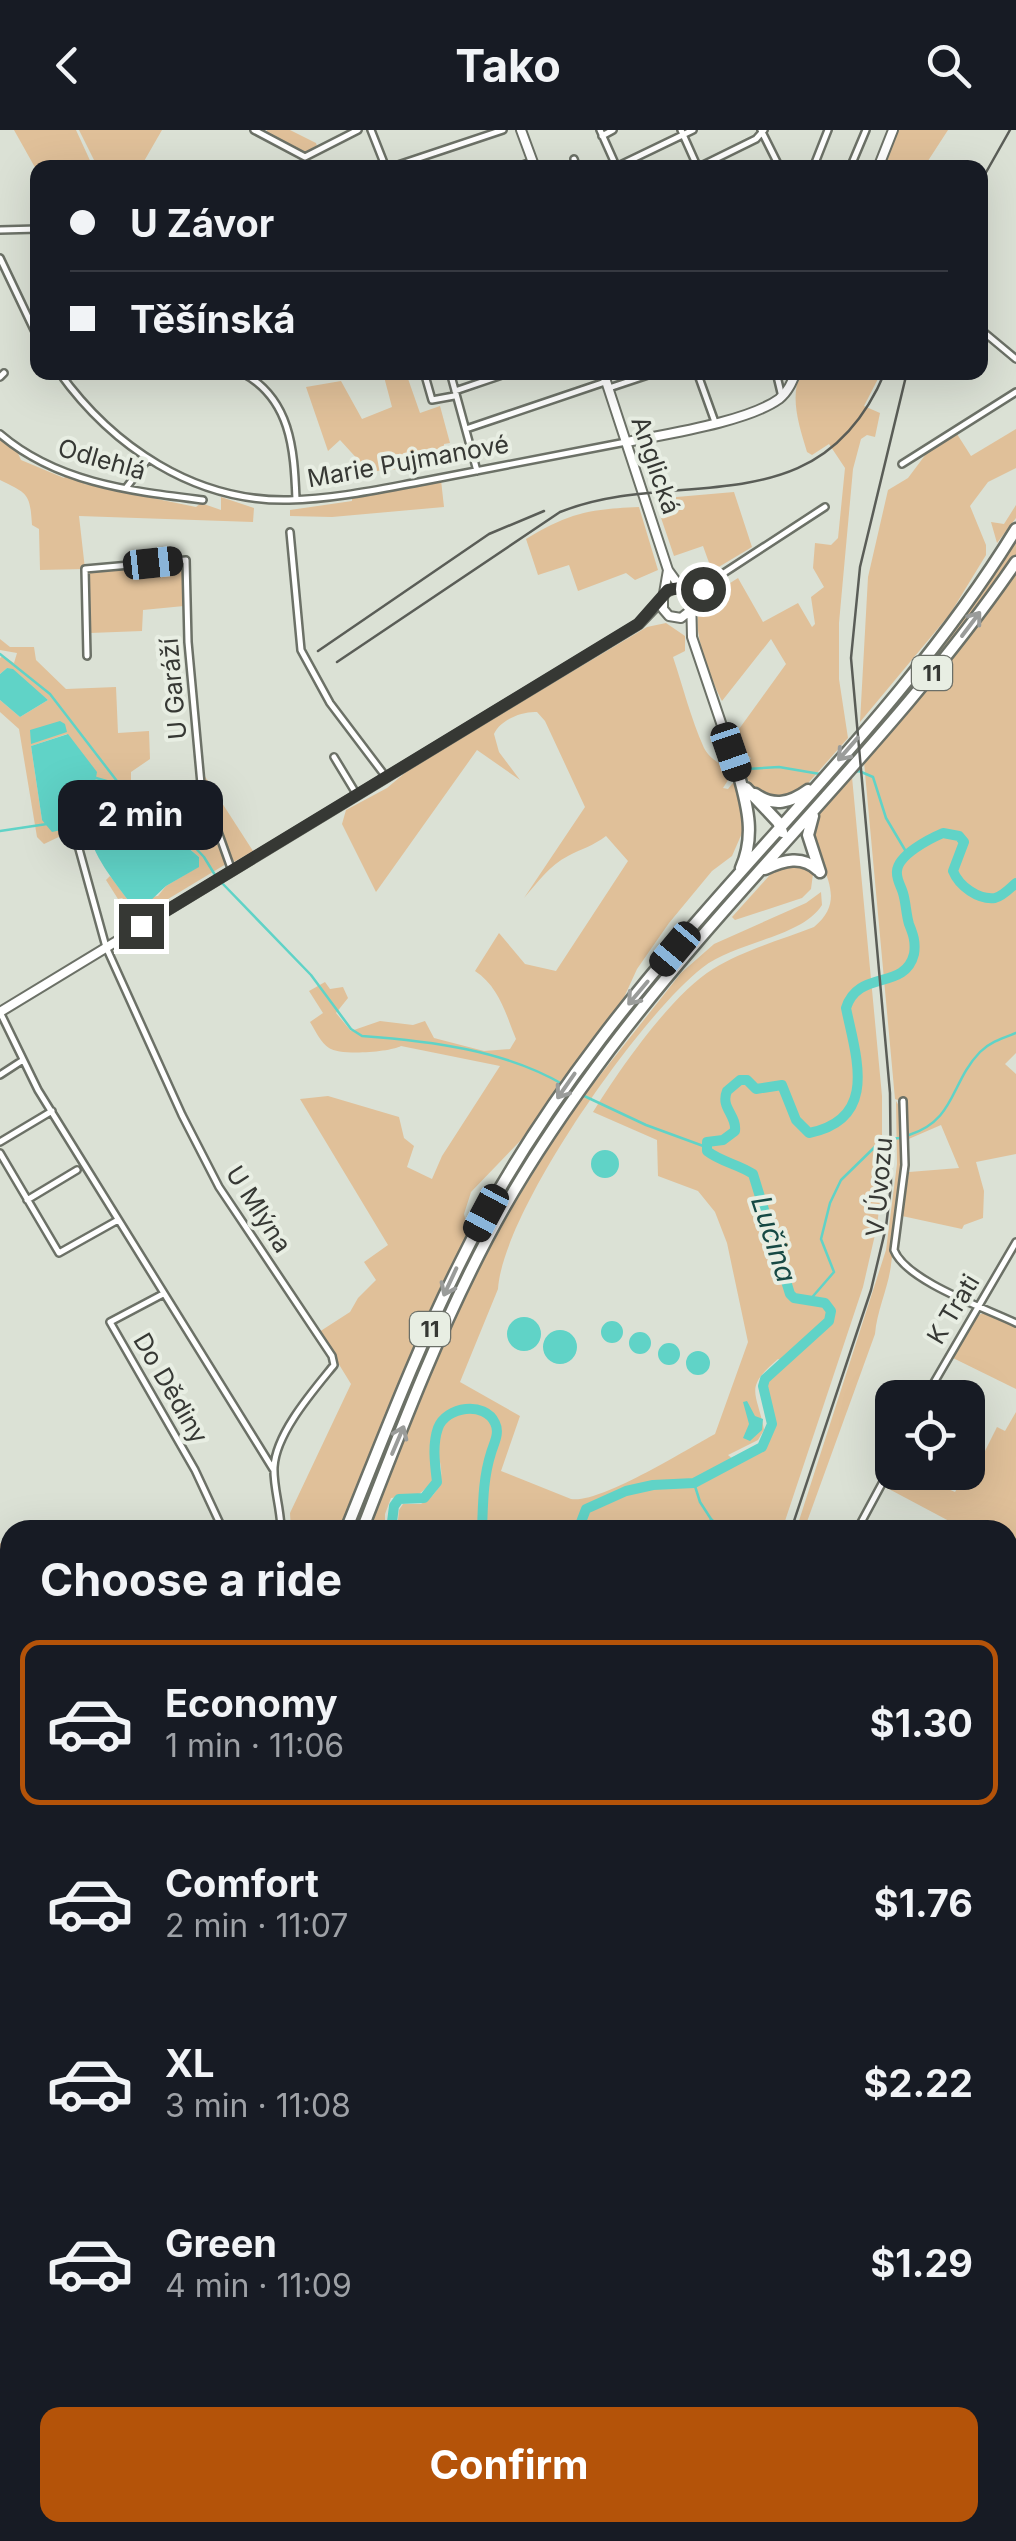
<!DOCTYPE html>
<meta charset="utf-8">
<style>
:root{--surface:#171b24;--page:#242831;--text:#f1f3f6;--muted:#9ea1a6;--line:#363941;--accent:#b45309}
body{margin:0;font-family:Inter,sans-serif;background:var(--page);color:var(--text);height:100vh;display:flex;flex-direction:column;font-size:38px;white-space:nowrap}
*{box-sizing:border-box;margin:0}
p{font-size:32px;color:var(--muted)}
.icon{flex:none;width:55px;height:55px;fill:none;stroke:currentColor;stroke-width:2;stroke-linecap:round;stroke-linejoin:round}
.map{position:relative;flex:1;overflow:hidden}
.panel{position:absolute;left:0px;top:1390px;width:1018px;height:1022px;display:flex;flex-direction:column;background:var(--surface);border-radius:30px 30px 0 0;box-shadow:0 10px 40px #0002}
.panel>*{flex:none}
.banner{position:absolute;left:30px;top:30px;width:958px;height:220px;border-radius:20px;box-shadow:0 10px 40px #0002;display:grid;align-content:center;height:220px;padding:0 40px;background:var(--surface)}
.controls{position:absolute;left:875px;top:1250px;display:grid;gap:20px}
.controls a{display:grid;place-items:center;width:110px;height:110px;border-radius:20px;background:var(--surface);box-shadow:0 10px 40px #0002;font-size:50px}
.end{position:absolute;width:45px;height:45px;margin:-22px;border:12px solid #363834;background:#fff;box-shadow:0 0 0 5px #fff}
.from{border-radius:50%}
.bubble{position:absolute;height:70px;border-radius:20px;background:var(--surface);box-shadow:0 10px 40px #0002;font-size:32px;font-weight:700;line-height:70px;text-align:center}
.car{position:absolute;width:30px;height:60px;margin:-30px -15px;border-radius:12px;box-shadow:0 0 8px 2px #0007;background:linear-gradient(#222 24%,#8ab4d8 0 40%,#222 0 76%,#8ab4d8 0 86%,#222 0)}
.banner b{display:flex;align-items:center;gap:35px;height:95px;font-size:38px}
.banner b+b{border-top:2px solid var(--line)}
.banner i{width:25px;height:25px;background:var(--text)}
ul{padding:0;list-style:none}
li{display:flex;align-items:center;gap:30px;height:165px;margin:0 20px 15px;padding:0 20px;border:5px solid transparent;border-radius:20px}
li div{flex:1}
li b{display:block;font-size:38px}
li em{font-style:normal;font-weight:700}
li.current{border-color:var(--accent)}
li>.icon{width:90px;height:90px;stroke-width:1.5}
h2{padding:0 40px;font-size:45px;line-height:120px}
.action{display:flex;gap:20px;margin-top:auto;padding:20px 40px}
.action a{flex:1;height:115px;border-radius:20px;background:var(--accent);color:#fff;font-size:40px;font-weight:700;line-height:115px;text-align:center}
header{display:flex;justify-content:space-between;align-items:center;height:130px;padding:0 40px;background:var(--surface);font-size:45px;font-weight:700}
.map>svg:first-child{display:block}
</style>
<header><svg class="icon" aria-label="back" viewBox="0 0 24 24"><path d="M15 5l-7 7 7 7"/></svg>Tako<svg class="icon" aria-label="search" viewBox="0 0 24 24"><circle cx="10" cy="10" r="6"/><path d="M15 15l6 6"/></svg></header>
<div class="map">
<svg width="1016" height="2411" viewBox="0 0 1016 2411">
<rect width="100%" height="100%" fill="#dbe1d5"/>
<path fill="#e0c099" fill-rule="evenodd" d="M 14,0 L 76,0 L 93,37 L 38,38 L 37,41 Z
M 79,0 L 162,0 L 143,33 L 129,30 L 116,35 L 117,37 L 98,38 Z
M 267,0 L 290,0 L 316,13 L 318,20 L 305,27 L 267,7 Z
M 898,0 L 948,0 L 924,37 L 882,37 Z
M 383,243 L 406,243 L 420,283 L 440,276 L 450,313 L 444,314 L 444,327 L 435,330 L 437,336 L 377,341 L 372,345 L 340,310 L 328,321 L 306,257 L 341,251 L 362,289 L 392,277 Z
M 800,243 L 881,243 L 864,276 L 880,283 L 875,307 L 867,305 L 861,309 L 853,339 L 839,493 L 839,549 L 848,608 L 802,660 L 776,669 C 759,662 750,657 743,641 L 751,628 L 746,624 L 740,634 L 734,606 L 786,534 L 771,509 L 722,571 C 712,552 690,498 700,479 C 707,465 726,456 738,448 L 763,492 L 798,473 L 812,497 L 815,494 L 811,467 L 824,457 L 813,438 L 815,413 L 831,415 L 838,408 L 845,338 L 829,314 L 812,325 L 807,322 C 799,295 790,270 800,243 Z
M 1016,299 L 1016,338 L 988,352 L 970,376 L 986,415 L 986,425 L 950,484 L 860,592 L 868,447 L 888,360 L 908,348 L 926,324 L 957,304 L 971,326 Z
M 0,309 L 17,321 L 21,330 L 64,348 L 66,345 L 83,350 L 84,354 L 196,377 L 201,373 L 221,380 L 221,367 L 254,378 L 253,392 L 79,386 L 85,439 L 40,440 L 39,399 L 32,395 C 30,363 28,364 0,350 Z
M 441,350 L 444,377 L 332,387 L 290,386 L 290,380 L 352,371 L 352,368 Z
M 734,362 L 752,417 L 712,441 L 703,416 L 674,426 L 658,379 L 666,375 L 665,368 Z
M 1016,375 L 1016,388 L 997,413 L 991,392 L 1004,394 Z
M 639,377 L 658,440 L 635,450 L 626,443 L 578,461 L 569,435 L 538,445 L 526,409 C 569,383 589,379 639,377 Z
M 1016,405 L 1016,426 L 969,491 L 786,704 L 786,697 Z
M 182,433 L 184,476 L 143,480 L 142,501 L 90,503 L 88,441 Z
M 1016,443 L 1016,923 L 1005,934 L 1016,944 L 1016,1024 L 976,1032 L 984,1061 L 983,1088 L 964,1095 L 962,1099 L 902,1086 L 909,1042 L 959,1038 L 941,995 L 904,1011 C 904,1052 896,1094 891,1135 C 888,1159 877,1180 875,1204 L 804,1400 L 796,1400 L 886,1120 L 897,1034 L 896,971 L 906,987 L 908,974 L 895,969 L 864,632 L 956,524 Z
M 666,493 L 685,506 L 685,521 L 673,527 C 683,557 691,589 704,618 C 711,632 724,632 730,647 L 723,658 L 728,659 L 736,649 L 746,694 L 732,726 L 712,741 L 669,793 L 637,839 L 621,874 L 522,1009 L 471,1062 L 464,1084 L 469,1104 L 433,1175 L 339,1400 L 291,1400 L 290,1383 L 351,1254 L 319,1202 L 350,1182 L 358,1168 L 376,1150 L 364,1132 L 388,1115 L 300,969 L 328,966 L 399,987 L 404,1008 L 414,1016 L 407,1037 L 432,1049 L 442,1026 L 500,936 L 401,916 C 390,922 340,926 329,918 C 321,913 315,900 310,892 L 323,883 L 309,861 L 325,852 L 330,859 L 343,857 L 348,868 L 336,883 L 351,901 L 380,891 L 413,895 L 425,891 L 434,908 L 484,921 L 510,919 L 516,909 C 505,882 499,857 475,841 L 499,803 L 525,834 L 556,841 L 628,731 L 606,706 C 593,716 581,719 568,726 C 550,735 537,753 524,768 L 585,677 L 545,591 L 537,582 C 522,581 500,590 494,604 L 499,622 L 520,650 L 477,620 L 376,762 L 342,694 L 346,680 L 387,658 L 412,637 L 647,497 Z
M 0,509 L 10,517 L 34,517 L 36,530 L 66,559 L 116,557 L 118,603 L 149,601 L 150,629 L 131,642 L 131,651 L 172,677 L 191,703 L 214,702 L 226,734 L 130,792 L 134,779 L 122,768 L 118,769 L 106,750 L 110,746 L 128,770 L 158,766 L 166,756 L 198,737 L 199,727 L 141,678 L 141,669 L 120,655 L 95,653 L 67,604 L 31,616 L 42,690 L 105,667 L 117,680 L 94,692 L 88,699 L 86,694 L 44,714 L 37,707 L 19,599 L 0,582 L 0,570 L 20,587 L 48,570 L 7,538 L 0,544 L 0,528 L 3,526 L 14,533 L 17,523 L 0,520 Z
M 204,645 L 253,721 L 232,733 L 217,693 Z
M 852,647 L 882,966 L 882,1054 L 877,1096 L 863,1157 L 782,1400 L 397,1400 L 399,1380 L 403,1374 L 421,1374 C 439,1364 444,1351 440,1332 L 432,1333 L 432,1353 L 418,1365 L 391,1368 L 385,1384 L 385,1400 L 368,1400 L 446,1208 L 476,1146 L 503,1092 L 571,982 L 681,843 L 714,814 L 806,773 L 821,762 L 822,775 C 801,808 736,811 702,838 C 640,886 503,1081 498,1159 L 460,1252 L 520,1286 L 501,1341 L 571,1369 C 600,1374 685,1320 715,1304 L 748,1212 L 727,1113 L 715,1082 L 698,1061 L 658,1046 L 657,1010 L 593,982 C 620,939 670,866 713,839 C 743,820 781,810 814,797 C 853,765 812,735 815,699 C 817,679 839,661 852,647 ZM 778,1229 L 786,1232 C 780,1238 766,1247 765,1256 C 765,1263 770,1273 771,1279 C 778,1310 761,1320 736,1332 L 728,1325 L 758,1310 L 764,1300 C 757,1261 743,1259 778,1229 Z
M 801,734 L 813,744 L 811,759 L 802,768 L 735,790 L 732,787 L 777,737 Z
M 985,1182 L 1016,1196 L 1016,1259 L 953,1228 L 975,1187 Z
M 1016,1282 L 1016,1679 L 1010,1687 L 1016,1692 L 1016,1709 L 1010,1716 L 1016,1720 L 1016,1753 L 1008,1746 L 1008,1400 L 966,1400 L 887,1358 L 895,1343 L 913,1343 L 955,1362 L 968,1339 L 975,1341 L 997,1297 L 1005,1301 Z
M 0,1413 L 10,1416 L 10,1464 L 0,1465 Z
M 1016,2058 L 1016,2106 L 1008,2111 L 1008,2064 Z
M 10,2073 L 10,2402 L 313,2403 L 307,2411 L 0,2411 L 0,2078 Z
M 329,2402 L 399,2403 L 405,2411 L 323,2411 Z
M 478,2402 L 640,2403 L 643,2411 L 470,2411 Z"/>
<path fill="#60d3c7" d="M 7,538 L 13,539 L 48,570 L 20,587 L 0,570 L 0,544 Z
M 60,591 L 65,594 L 67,602 L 31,614 L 30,600 Z
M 68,604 L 97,642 L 95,653 L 103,653 L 105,667 L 93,670 L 75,697 L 52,702 L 42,690 L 31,616 Z
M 129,674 L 141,678 L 199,727 L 199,737 L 166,756 L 147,774 L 128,770 C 113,750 92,724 88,699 L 93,693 Z
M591 1034a14 14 0 1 1 28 0a14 14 0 1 1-28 0Z
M507 1204a17 17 0 1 1 34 0a17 17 0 1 1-34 0Z
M601 1202a11 11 0 1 1 22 0a11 11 0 1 1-22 0Z
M543 1217a17 17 0 1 1 34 0a17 17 0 1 1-34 0Z
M629 1213a11 11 0 1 1 22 0a11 11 0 1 1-22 0Z
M658 1224a11 11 0 1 1 22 0a11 11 0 1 1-22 0Z
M686 1233a12 12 0 1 1 24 0a12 12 0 1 1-24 0Z
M 747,1271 L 755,1286 L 763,1289 L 762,1300 L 750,1311 L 743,1308 L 749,1294 L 743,1272 Z"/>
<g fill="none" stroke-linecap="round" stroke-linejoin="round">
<path stroke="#60d3c7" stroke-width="2.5" d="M 0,524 L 50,564 L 120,655 L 173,694 L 204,727 L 215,745
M 747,639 L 779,637 L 820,644
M 852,643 L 859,641 L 873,647 L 886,688 L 908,725
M 96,648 L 117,654
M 74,694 L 80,705 L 89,710
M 0,701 L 47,694
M 222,753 L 311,845 L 351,899 L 362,906 C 430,911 505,920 564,955
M 580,964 L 646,995 L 706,1017
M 909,1005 C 956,990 950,953 980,922 C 990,912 1003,908 1016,903
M 808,1172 L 834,1142 L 821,1109 L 830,1073 L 841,1050 L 883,1009 L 902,1008
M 694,1353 L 700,1372 L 711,1389 L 707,1400
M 711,1389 L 715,1393 L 764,1397
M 6,1441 L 10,1442
M 0,1804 L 10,1825
M 1008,2072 L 1016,2067
M 1008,2109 L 1016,2103
M 1008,2116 L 1016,2122
M 0,2309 L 10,2301
M 0,2341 L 10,2339
M 185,2411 L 190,2402
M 293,2411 L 298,2402
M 526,2411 L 537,2402
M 622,2411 L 627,2405 L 636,2411"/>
<path stroke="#60d3c7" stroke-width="10" d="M 391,1400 L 394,1376 L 399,1369 L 424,1368 L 437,1352 C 435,1335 432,1315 438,1298 C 446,1276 485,1271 495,1293 C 500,1303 494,1313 491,1323 C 483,1348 483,1374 482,1400
M 578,1400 L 586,1379 L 626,1361 L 653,1355 L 694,1353 L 762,1317 L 772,1294 L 763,1256 L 765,1249 L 829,1191 L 831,1181 L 825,1173 L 794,1168 L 790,1164 L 753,1044 C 738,1034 721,1032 707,1021 L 707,1012 L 723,1010 L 735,1001 C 737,985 720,978 727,961 L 740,950 L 747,950 L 756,959 L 782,955 L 796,990 L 809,1003 C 879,989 856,927 846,878 C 858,839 905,861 914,824 C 916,812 913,804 909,794 C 906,784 906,773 903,763 C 901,756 896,749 897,741 C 898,725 929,709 943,703 L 959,706 L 964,712 L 953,741 C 959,756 978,770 995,768 C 1003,766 1010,758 1016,753
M 0,2211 L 10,2198"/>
<g stroke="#6c7167" stroke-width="10">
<path id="street" d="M 254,0 L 305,27 L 358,0
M 371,0 L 386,38
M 600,0 L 617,38
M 681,0 L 698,38
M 761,0 L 780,38
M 602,6 L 613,0
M 574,29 L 577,38
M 389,38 L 503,0
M 515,38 L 531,32
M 614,38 L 693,0
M 697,38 L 756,9 L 764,0
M 813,38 L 828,0
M 850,38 L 866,0
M 0,100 L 38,99
M 0,128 L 38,208
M 980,199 L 1016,229
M 59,242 C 112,316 194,372 289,370 C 335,369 380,359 424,351 C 492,338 559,325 626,312
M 241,242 C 291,268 294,319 296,369
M 424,242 L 432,270 L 454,266
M 450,242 L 477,341
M 697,242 L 715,292
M 776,242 L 782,267
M 0,247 L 4,243
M 609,258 L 657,242
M 455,261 L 511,242
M 466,299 L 605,252
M 0,304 C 57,353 131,361 203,370
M 902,334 L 1016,262
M 126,358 L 148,329
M 290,402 L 301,520 L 330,573 L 386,647
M 685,459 L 707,454 L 825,377
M 693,474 L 705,456
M 87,526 L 85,439 L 186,430 L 188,512 L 201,654 L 232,741
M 334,627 L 357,665
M 79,719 L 106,817 L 182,985 L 219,1057 L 332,1226 L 334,1235 C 313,1261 276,1303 274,1337 C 273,1357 281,1379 281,1400
M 0,882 L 38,960 L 273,1339
M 0,945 L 23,930
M 903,971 L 905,1035 L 894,1120 C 906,1151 985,1178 1016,1193
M 0,1012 L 52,981
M 0,1023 L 59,1123 L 118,1090
M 27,1070 L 77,1040
M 163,1164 L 110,1192 L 195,1340 L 223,1400
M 925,1268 L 1016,1112
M 816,1400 L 828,1395 L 841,1400
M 857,1400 L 892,1335
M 0,1614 L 10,1632
M 0,1705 L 10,1723
M 0,1780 L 10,1767
M 1008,1805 L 1016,1796
M 1008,1911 L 1016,1905
M 1008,1986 L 1016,1984
M 1008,2195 L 1016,2203
M 1008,2311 L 1016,2303
M 1008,2373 L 1016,2380
M 638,2402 L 647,2411
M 743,2411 L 755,2402"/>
</g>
<g stroke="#6c7167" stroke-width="12">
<path id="secondary" d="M 521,0 L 535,38
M 878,38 L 893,0
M 603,242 L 668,440 L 681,458
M 627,312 C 666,304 747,292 779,269 C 788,262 792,252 796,242
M 665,463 L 676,457 L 691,465 L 692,507 L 739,646
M 663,469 L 663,479 L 669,486 L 681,488 L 691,480
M 0,882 L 639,494 L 663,469 L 668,440
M 0,2074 L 10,2068
M 409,2402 L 416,2411"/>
</g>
<g stroke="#6c7167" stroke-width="15">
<path id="highway" d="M 739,646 C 748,678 755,707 741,738
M 746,658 L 778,692 L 782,702
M 755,664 C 774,677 790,673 808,660
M 813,686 L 808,705 L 820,742
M 765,739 C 784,730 802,725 818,740
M 346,1400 C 382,1311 416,1221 459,1135 C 498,1055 546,981 600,910 C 732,735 901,587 1016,399
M 362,1400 C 400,1302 438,1202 487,1109 C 522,1042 565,979 610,919 C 738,750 896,607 1016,432
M 0,1938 L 6,1940
M 0,2019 L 10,2008
M 0,2041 L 10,2030"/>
</g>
<use href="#street" stroke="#fff" stroke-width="5"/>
<use href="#secondary" stroke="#fff" stroke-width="8"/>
<use href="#highway" stroke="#fff" stroke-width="10"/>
<path stroke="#5a5d57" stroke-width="2.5" d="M 980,53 L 1010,0
M 318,521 L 489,404 L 544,381
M 337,532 L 560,382 C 679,335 819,400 885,242
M 791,1400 L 871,1160 L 886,1097 L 891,1055 L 890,963 L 851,528 L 860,437 L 907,242
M 318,2411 L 323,2402"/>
</g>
<defs><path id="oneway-shaft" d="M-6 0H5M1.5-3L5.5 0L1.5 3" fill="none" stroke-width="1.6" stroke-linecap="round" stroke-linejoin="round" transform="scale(2.5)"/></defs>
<g stroke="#9a9c9a">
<use href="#oneway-shaft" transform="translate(971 494) rotate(-53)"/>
<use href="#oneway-shaft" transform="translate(848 619) rotate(131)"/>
<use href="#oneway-shaft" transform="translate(638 863) rotate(130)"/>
<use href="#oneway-shaft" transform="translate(566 956) rotate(125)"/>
<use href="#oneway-shaft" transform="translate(450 1152) rotate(115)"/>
<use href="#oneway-shaft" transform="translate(398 1310) rotate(-67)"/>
</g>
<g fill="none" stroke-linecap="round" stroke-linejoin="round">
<path stroke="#363834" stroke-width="12" d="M 141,796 L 638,494 L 668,460 L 706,454 L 703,459"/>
</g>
<g text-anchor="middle" stroke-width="8" stroke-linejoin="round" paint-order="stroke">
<g fill="#e8eee3" stroke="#6b6f68" stroke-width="2.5">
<rect x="912" y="526" width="40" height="34" rx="8"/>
<rect x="410" y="1182" width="40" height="34" rx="8"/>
</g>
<g font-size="22" font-weight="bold" fill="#363834">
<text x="932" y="551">11</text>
<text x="430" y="1207">11</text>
</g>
<g font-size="25" fill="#363834" stroke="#e8eee3">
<text transform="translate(102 329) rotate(16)" y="9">Odlehlá</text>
<text transform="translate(408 331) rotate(-10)" y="9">Marie Pujmanové</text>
<text transform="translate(656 335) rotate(71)" y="9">Anglická</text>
<text transform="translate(173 559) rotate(-95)" y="9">U Garáží</text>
<text transform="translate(879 1057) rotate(-85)" y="9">V Úvozu</text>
<text transform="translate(259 1079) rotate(57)" y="9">U Mlýna</text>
<text transform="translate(953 1179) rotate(-59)" y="9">K Trati</text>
<text transform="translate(171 1258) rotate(60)" y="9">Do Dědiny</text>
</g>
<g font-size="28" font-style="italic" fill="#164944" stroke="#e8eee3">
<text transform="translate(774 1109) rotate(72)" y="10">Lučina</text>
</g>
</g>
</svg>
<div class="controls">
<a><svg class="icon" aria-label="locate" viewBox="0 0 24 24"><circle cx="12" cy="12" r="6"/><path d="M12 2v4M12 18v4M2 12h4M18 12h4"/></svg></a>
</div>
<i class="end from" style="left:703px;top:459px"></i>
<i class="end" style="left:141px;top:796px"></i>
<div class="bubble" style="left:58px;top:650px;width:165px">2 min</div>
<i class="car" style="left:153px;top:433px;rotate:84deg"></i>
<i class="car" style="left:731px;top:622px;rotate:161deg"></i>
<i class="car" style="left:675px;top:819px;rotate:220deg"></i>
<i class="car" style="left:486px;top:1083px;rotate:208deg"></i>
<div class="banner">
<b><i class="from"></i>U Závor</b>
<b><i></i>Těšínská</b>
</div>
<section class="panel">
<h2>Choose a ride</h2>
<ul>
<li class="current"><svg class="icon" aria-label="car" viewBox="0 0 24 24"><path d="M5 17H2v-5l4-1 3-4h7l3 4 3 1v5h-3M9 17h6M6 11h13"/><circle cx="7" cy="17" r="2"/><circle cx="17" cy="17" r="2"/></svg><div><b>Economy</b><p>1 min · 11:06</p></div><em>$1.30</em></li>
<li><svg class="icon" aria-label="car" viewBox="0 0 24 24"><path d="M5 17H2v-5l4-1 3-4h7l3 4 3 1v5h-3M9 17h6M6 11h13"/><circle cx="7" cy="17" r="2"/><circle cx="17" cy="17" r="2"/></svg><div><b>Comfort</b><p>2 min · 11:07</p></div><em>$1.76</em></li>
<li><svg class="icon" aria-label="car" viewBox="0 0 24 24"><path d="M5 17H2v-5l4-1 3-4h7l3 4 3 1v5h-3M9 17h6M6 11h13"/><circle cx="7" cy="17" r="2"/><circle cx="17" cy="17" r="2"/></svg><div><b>XL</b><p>3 min · 11:08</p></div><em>$2.22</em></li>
<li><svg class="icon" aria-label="car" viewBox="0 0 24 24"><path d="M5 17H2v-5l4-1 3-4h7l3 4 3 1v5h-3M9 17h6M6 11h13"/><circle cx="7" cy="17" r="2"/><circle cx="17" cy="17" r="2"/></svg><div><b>Green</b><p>4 min · 11:09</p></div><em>$1.29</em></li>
</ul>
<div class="action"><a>Confirm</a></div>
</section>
</div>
